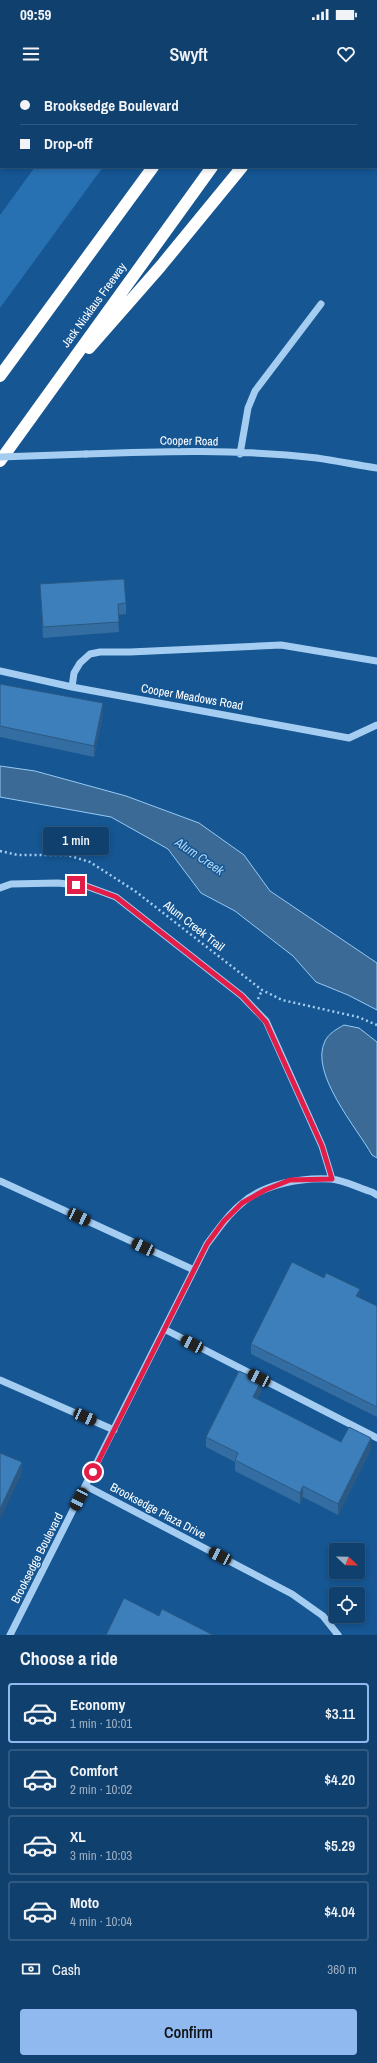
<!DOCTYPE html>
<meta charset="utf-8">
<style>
:root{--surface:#10406e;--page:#1e4b76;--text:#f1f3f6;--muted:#9cafc2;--line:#305981;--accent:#90b9f0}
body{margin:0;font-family:"Archivo Narrow",sans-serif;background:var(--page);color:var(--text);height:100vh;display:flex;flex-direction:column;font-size:15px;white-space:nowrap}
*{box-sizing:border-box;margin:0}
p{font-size:13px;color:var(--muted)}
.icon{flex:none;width:22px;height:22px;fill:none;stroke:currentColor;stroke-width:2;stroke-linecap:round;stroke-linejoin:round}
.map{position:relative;height:1555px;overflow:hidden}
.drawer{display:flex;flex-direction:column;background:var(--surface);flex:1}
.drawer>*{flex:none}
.guide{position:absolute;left:0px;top:0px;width:377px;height:88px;box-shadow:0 2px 6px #0003,0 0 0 1px var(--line);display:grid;align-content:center;height:88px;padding:0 20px;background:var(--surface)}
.needle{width:26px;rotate:112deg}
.controls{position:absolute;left:329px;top:1463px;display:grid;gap:8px}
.controls a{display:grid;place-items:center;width:36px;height:36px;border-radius:4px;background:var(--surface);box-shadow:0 2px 6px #0003,0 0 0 1px var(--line);font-size:20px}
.end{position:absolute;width:18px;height:18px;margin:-9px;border:5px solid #e11d48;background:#fff;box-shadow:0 0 0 2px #fff}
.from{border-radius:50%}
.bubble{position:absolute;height:28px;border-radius:4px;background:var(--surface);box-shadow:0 2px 6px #0003,0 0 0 1px var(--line);font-size:13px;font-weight:600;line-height:28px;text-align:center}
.car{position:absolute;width:12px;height:24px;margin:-12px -6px;border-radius:5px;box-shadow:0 0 3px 1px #0007;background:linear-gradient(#222 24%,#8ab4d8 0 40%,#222 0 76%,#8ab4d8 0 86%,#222 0)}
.guide b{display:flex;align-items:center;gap:14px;height:38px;font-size:15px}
.guide b+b{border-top:1px solid var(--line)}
.guide i{width:10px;height:10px;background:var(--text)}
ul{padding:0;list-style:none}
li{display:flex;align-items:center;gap:12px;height:60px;margin:0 8px 6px;padding:0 12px;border:2px solid var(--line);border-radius:4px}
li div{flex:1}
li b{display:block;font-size:15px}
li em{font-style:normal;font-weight:600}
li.current{border-color:var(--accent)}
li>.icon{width:36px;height:36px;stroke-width:1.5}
h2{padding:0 20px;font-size:18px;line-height:48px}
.pay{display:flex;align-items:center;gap:10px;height:44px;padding:0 20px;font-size:15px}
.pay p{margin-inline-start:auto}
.cta{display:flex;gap:8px;margin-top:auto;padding:8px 20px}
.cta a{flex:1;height:46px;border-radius:4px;background:var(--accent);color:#111;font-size:16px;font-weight:600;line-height:46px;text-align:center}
.status{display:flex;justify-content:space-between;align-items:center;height:28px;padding:0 20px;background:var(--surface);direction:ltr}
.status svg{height:11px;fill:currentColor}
header{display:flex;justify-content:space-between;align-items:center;height:52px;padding:0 20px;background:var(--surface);font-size:18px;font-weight:600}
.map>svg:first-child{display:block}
</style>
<div class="status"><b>09:59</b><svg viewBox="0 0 49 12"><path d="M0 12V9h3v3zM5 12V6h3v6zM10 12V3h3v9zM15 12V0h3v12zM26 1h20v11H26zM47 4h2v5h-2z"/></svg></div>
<header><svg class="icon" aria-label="menu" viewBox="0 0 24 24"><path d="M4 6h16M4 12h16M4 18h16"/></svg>Swyft<svg class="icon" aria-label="heart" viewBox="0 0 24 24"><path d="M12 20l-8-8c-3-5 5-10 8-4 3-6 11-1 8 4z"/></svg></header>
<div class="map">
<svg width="377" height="1555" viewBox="0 0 377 1555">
<rect width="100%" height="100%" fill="#155693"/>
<path fill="#2770b2" d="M 35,87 L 103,87 L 0,228 L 0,135 Z"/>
<path fill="#3b6a96" stroke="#96c9f4" d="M 0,686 L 35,691 L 126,716 L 199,743 L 244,775 L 270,811 L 377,883 L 377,930 L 348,915 L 316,902 L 293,876 L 235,831 L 201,813 L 168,769 L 111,737 L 0,717 Z
M 344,945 L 359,948 L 377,962 L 377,1078 L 372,1075 C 357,1048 309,993 325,961 C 329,953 337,949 344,945 Z"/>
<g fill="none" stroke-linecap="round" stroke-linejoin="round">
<path stroke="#a4cdf1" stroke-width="2.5" stroke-dasharray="2 3" stroke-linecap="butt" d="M 0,771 L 18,775 L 67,775 L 90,782 L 135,811 L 262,910 L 282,920 L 358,937 L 377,945
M 258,919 L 262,910"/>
<path stroke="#a4cdf1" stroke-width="7" d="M 86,374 C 163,371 241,369 317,378 C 337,381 357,385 377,388
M 240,374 L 248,328 L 255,311 L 321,224
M 0,591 L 72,607 L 349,658 L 377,645
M 72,607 L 74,593 L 80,583 L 90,574 L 100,572 L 130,572 L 281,565 L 377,581
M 0,808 L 11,804 L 58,803 L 86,806 L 116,817 L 242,916 L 266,941 L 322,1066 L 332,1099
M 0,1101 L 194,1190
M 164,1249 L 377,1358
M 0,1300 L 114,1350
M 86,1406 L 292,1514 L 323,1536 L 338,1555
M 10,1555 L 207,1164 C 218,1150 227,1135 241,1124 C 263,1104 302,1097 331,1099 C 344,1100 359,1108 372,1112 L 377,1115"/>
<path stroke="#fff" stroke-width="12" d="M 215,1 L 216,0
M 275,1 L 276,0
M 310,1 L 311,0
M 89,268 L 160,187 L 242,87
M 0,296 L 153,87
M 0,381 L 212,87"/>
<path stroke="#a4cdf1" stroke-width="7" d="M 0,377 L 86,374"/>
</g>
<path fill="#346da1" d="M 40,504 L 126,523 L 126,534 L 118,535 L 119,552 L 43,558 Z
M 0,604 L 103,634 L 94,677 L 0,657 Z
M 360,1218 L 377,1226 L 377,1337 L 251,1274 L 251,1264 Z
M 261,1312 L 257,1319 L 341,1362 L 371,1369 L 338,1435 L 303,1417 L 300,1424 L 235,1391 L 235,1382 L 206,1367 L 206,1357 Z"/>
<path fill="#2b5983" d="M 103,623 L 103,634 L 94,677 L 94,666 Z
M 360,1209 L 360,1220 L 356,1216 Z
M 261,1301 L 261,1312 L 253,1328 L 253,1317 Z
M 371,1358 L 371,1369 L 338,1435 L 338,1424 Z
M 22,1382 L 22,1393 L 0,1440 L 0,1429 Z
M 303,1406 L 303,1417 L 300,1424 L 300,1413 Z"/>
<path fill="#3d7fbb" stroke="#2b5983" d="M 124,499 L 126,523 L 118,524 L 119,542 L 43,547 L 40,504 Z
M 0,604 L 103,623 L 94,666 L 0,646 Z
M 292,1182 L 324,1198 L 326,1193 L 360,1209 L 356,1216 L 377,1226 L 377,1327 L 251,1264 Z
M 239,1291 L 261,1301 L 253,1317 L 341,1362 L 349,1347 L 371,1358 L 338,1424 L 303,1406 L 300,1413 L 235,1380 L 238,1373 L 206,1357 Z
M 0,1373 L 22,1382 L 0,1429 Z
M 124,1518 L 159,1536 L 162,1529 L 213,1555 L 106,1555 Z"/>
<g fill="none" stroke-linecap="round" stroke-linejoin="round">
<path stroke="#e11d48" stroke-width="5" d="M 76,805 L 86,806 L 116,817 L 242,916 L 266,942 L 322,1066 L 332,1099 L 290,1100 L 265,1110 L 242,1123 L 224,1141 L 207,1164 L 93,1392"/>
</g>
<g text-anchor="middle" stroke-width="3" stroke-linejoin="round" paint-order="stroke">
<g font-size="12" fill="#fff" stroke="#155693">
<text transform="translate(94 225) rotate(-54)" y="4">Jack Nicklaus Freeway</text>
<text transform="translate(189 361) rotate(1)" y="4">Cooper Road</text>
<text transform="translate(192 617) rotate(10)" y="4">Cooper Meadows Road</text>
<text transform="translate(194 846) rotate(38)" y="4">Alum Creek Trail</text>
<text transform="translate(158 1431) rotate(28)" y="4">Brooksedge Plaza Drive</text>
<text transform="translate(37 1478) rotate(-63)" y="4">Brooksedge Boulevard</text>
</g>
<g font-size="13" font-style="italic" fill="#b0d7f8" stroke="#155693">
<text transform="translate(200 776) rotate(34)" y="5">Alum Creek</text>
</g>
</g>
</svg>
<div class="controls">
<a><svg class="needle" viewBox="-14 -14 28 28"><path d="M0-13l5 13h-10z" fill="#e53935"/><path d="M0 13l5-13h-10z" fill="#9cafc2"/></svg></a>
<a><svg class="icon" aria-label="locate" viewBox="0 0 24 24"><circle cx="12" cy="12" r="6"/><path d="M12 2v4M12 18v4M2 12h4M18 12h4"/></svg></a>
</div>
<i class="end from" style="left:93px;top:1392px"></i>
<i class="end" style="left:76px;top:805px"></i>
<div class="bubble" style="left:43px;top:747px;width:66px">1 min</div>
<i class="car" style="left:79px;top:1137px;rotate:115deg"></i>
<i class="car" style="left:143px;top:1167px;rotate:295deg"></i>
<i class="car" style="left:192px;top:1264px;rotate:297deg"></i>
<i class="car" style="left:259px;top:1298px;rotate:297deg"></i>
<i class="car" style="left:85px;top:1337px;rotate:114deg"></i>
<i class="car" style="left:79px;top:1419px;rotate:207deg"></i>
<i class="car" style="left:220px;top:1476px;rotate:297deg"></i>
<div class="guide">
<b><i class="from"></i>Brooksedge Boulevard</b>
<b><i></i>Drop-off</b>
</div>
</div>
<section class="drawer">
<h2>Choose a ride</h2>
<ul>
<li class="current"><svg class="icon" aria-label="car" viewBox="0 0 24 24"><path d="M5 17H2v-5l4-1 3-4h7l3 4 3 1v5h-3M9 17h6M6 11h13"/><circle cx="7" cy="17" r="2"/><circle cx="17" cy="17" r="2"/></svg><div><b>Economy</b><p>1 min · 10:01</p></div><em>$3.11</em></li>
<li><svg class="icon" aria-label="car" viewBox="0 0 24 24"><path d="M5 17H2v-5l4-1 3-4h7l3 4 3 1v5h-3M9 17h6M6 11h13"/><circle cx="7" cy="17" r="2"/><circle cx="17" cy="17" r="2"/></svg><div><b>Comfort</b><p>2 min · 10:02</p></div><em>$4.20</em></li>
<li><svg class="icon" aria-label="car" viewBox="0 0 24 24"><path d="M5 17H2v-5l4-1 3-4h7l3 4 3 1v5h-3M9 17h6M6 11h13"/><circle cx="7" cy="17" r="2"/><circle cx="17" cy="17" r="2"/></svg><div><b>XL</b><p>3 min · 10:03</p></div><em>$5.29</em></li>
<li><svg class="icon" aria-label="car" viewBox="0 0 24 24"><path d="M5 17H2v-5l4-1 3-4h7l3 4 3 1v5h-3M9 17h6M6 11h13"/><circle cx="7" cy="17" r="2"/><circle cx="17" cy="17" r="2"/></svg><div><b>Moto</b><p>4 min · 10:04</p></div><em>$4.04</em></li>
</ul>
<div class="pay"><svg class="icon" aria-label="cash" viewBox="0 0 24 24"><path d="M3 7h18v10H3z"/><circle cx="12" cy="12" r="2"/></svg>Cash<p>360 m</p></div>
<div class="cta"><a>Confirm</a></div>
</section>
